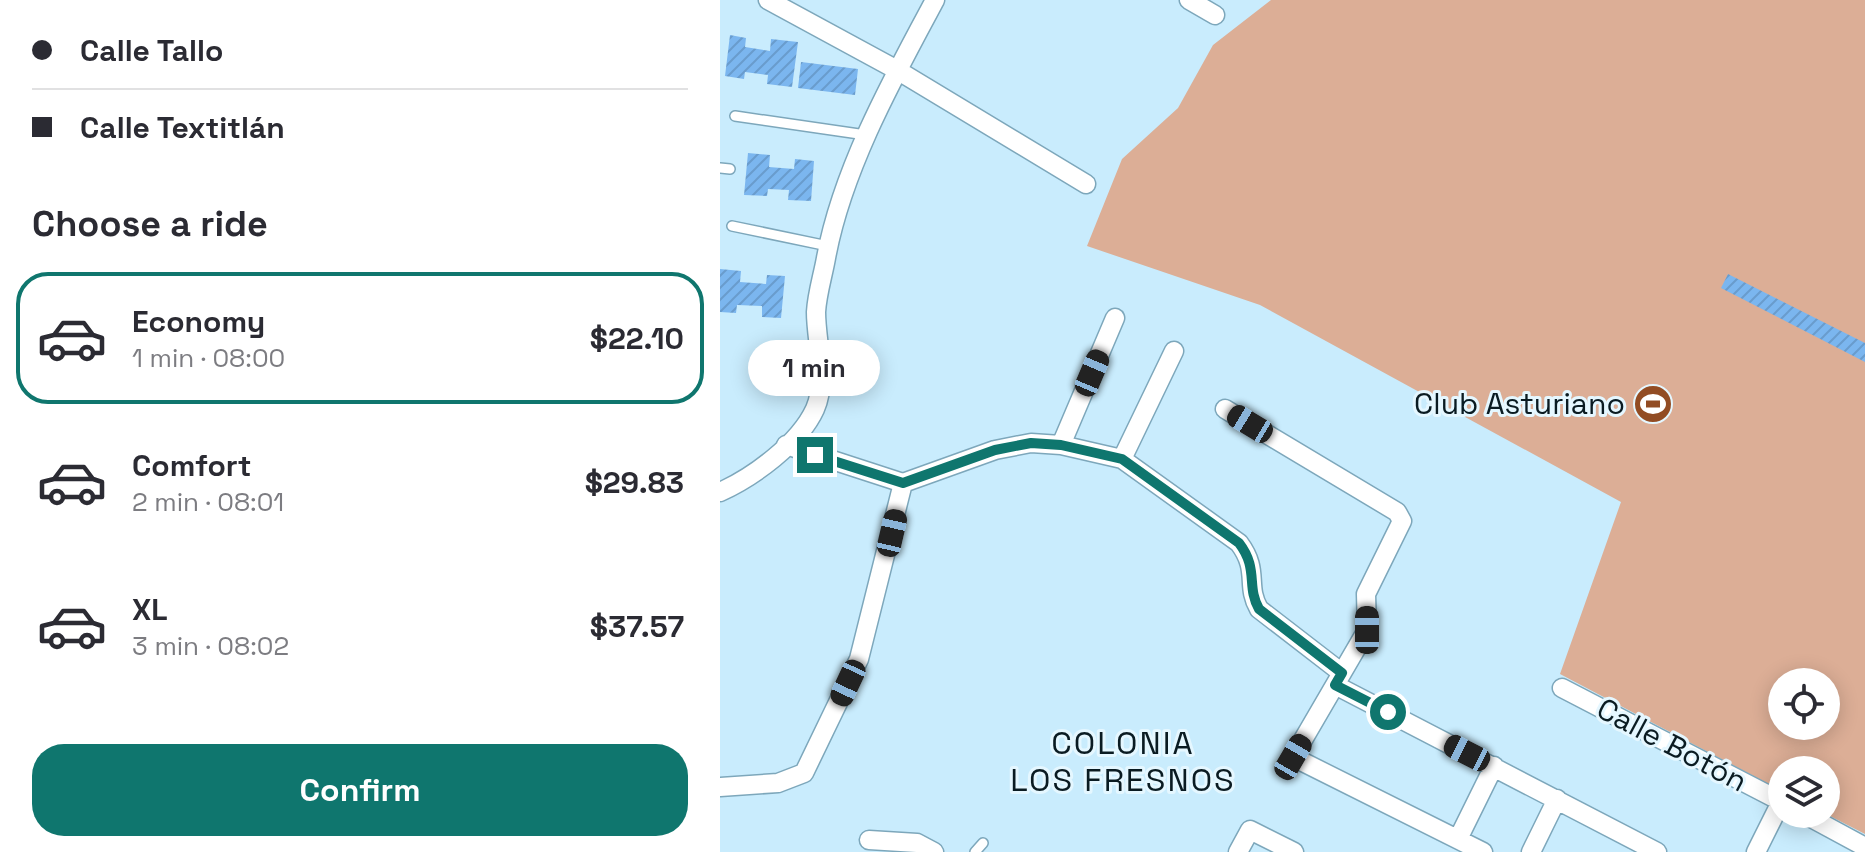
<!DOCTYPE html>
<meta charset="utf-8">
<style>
:root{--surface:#fff;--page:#f2f2f3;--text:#2b2b33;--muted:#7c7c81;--line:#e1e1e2;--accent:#0f766e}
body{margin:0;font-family:"Space Grotesk",sans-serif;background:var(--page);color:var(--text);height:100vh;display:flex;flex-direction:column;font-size:30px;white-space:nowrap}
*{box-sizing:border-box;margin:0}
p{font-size:26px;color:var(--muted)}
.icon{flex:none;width:44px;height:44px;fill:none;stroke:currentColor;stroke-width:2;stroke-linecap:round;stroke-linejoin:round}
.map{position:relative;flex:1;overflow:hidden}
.sheet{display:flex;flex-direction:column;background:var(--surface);width:720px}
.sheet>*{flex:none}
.hud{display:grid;align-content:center;height:176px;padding:0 32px;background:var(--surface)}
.buttons{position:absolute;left:1048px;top:668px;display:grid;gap:16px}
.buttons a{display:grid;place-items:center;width:72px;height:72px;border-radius:50%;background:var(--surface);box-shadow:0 4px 20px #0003;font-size:40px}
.end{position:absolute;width:36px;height:36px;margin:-18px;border:10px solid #0f766e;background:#fff;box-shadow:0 0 0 4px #fff}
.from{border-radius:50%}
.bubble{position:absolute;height:56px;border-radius:28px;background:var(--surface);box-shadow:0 4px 20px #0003;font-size:26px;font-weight:700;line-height:56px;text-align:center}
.car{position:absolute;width:24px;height:48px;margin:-24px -12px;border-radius:10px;box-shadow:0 0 6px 2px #0007;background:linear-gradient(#222 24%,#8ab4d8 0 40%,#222 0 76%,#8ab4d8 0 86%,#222 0)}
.hud b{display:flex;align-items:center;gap:28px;height:76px;font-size:30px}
.hud b+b{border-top:2px solid var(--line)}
.hud i{width:20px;height:20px;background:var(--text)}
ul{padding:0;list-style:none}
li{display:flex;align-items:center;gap:24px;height:132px;margin:0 16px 12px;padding:0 16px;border:4px solid transparent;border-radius:32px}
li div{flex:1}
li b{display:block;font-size:30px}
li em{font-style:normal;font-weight:700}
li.active{border-color:var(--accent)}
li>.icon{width:72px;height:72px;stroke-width:1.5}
h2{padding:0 32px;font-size:36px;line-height:96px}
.cta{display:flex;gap:16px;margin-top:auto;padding:16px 32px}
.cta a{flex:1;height:92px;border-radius:32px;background:var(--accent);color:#fff;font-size:32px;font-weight:700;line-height:92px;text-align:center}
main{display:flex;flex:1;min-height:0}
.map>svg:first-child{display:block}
</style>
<main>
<section class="sheet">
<div class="hud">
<b><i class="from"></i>Calle Tallo</b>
<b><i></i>Calle Textitlán</b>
</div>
<h2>Choose a ride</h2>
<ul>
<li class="active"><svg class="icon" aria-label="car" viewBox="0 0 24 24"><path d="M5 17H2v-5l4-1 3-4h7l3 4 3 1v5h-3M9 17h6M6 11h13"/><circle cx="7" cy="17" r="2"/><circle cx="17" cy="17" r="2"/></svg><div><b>Economy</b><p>1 min · 08:00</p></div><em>$22.10</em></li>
<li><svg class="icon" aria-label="car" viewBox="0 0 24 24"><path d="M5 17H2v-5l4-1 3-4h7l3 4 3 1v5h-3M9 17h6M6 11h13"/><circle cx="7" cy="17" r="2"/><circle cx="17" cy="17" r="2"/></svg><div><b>Comfort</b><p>2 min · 08:01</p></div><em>$29.83</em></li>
<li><svg class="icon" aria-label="car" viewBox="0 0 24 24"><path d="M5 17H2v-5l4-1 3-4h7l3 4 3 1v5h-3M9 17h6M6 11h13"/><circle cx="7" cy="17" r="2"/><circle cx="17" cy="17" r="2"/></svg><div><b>XL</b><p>3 min · 08:02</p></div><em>$37.57</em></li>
</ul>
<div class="cta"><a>Confirm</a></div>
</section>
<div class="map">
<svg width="1145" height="852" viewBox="0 0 1145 852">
<defs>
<pattern id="building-hatch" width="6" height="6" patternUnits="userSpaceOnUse" patternTransform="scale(2)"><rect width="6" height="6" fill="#7bb6ef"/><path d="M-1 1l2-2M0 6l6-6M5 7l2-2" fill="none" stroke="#699ccd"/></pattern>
</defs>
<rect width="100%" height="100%" fill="#c9ecfd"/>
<path fill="#dcae96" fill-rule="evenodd" d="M 551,0 L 1145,0 L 1145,834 L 1106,814 L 1106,770 L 1062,770 L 1062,791 L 840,674 L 901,502 L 540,305 L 367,246 L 402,159 L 458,108 L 493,45 ZM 1062,682 L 1106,682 L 1106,726 L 1062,726 Z"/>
<path fill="url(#building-hatch)" d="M 10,35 L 26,38 L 25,47 L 50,51 L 51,39 L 78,42 L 72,87 L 47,84 L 48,75 L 25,72 L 24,79 L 5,76 Z
M 81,62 L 138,69 L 135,95 L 78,88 Z
M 28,153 L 50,155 L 49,167 L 74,169 L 75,159 L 94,161 L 91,201 L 68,200 L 69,190 L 48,189 L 47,196 L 24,195 Z
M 0,269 L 21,271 L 20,282 L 46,284 L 47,275 L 65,276 L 61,318 L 42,317 L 42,306 L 17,305 L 16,313 L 0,312 Z
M 1008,274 L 1145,343 L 1145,362 L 1001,288 Z"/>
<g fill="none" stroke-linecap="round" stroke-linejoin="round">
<g stroke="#7da7bb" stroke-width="12">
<path id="service" d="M 15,116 L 146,135
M 0,168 L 10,169
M 12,226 L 108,246
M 255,852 L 263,843"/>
</g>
<g stroke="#7da7bb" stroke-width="21">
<path id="minor" d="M 48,0 L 177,70 L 366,184
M 469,0 L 495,15
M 505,409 L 677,512 L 682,521 L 646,594 L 647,630 L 573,757 L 763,852
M 66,445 L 183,483 L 275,450 L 311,443 L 341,445 L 402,459 L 519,543 C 540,571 525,585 539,609 L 622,673
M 341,445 L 395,318
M 402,459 L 454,351
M 0,492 C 33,477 79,444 95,409 C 108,379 96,342 96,312 C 97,294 103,275 106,258 C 122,170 173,78 215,0
M 615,685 L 937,852
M 842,688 L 1062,802
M 0,787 L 58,783 L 84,773 L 139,659 L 183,483
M 1084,814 L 1145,847
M 738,839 L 774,766
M 149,840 L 197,843 L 214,852
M 518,852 L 530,830 L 574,852
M 811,852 L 837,799
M 1036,852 L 1061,802"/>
</g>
<use href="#service" stroke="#fff" stroke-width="9"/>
<use href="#minor" stroke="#fff" stroke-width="18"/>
</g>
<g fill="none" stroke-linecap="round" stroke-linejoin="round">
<path stroke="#0f766e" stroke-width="10" d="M 95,455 L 183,483 L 275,450 L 311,443 L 341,445 L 402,459 L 519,543 C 539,569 526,586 539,609 L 622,673 L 615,685 L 668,712"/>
</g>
<defs>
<g id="stadium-disc" transform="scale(2)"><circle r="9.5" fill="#924c23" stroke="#e5f7ff"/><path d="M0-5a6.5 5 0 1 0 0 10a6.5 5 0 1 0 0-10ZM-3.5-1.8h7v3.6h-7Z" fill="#fff"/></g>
</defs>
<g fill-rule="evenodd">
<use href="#stadium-disc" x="933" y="404"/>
</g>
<g text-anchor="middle" stroke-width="6" stroke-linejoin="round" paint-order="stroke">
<g font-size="30" fill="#0a1b22" stroke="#e5f7ff" text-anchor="end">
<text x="905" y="414">Club Asturiano</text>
</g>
<g font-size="30" fill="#0a1b22" stroke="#e5f7ff">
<text transform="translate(952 745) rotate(28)" y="10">Calle Botón</text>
</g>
<g font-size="32" letter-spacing="2" fill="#0a1b22" stroke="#e5f7ff">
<text x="403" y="754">COLONIA<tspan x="403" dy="37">LOS FRESNOS</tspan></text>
</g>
</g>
</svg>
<div class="buttons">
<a><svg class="icon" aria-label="locate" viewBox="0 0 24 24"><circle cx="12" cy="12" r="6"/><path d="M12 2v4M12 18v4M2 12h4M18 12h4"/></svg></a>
<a><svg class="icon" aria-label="layers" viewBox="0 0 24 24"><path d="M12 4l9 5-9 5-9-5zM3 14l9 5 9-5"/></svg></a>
</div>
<i class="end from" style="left:668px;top:712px"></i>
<i class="end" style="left:95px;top:455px"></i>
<div class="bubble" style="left:28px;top:340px;width:132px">1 min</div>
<i class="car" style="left:372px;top:373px;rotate:23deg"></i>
<i class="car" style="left:530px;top:424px;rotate:301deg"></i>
<i class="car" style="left:172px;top:533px;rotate:13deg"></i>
<i class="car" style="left:647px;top:630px;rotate:0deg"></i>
<i class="car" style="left:128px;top:683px;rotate:205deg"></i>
<i class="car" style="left:747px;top:753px;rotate:297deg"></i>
<i class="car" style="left:573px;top:757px;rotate:30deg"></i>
</div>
</main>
